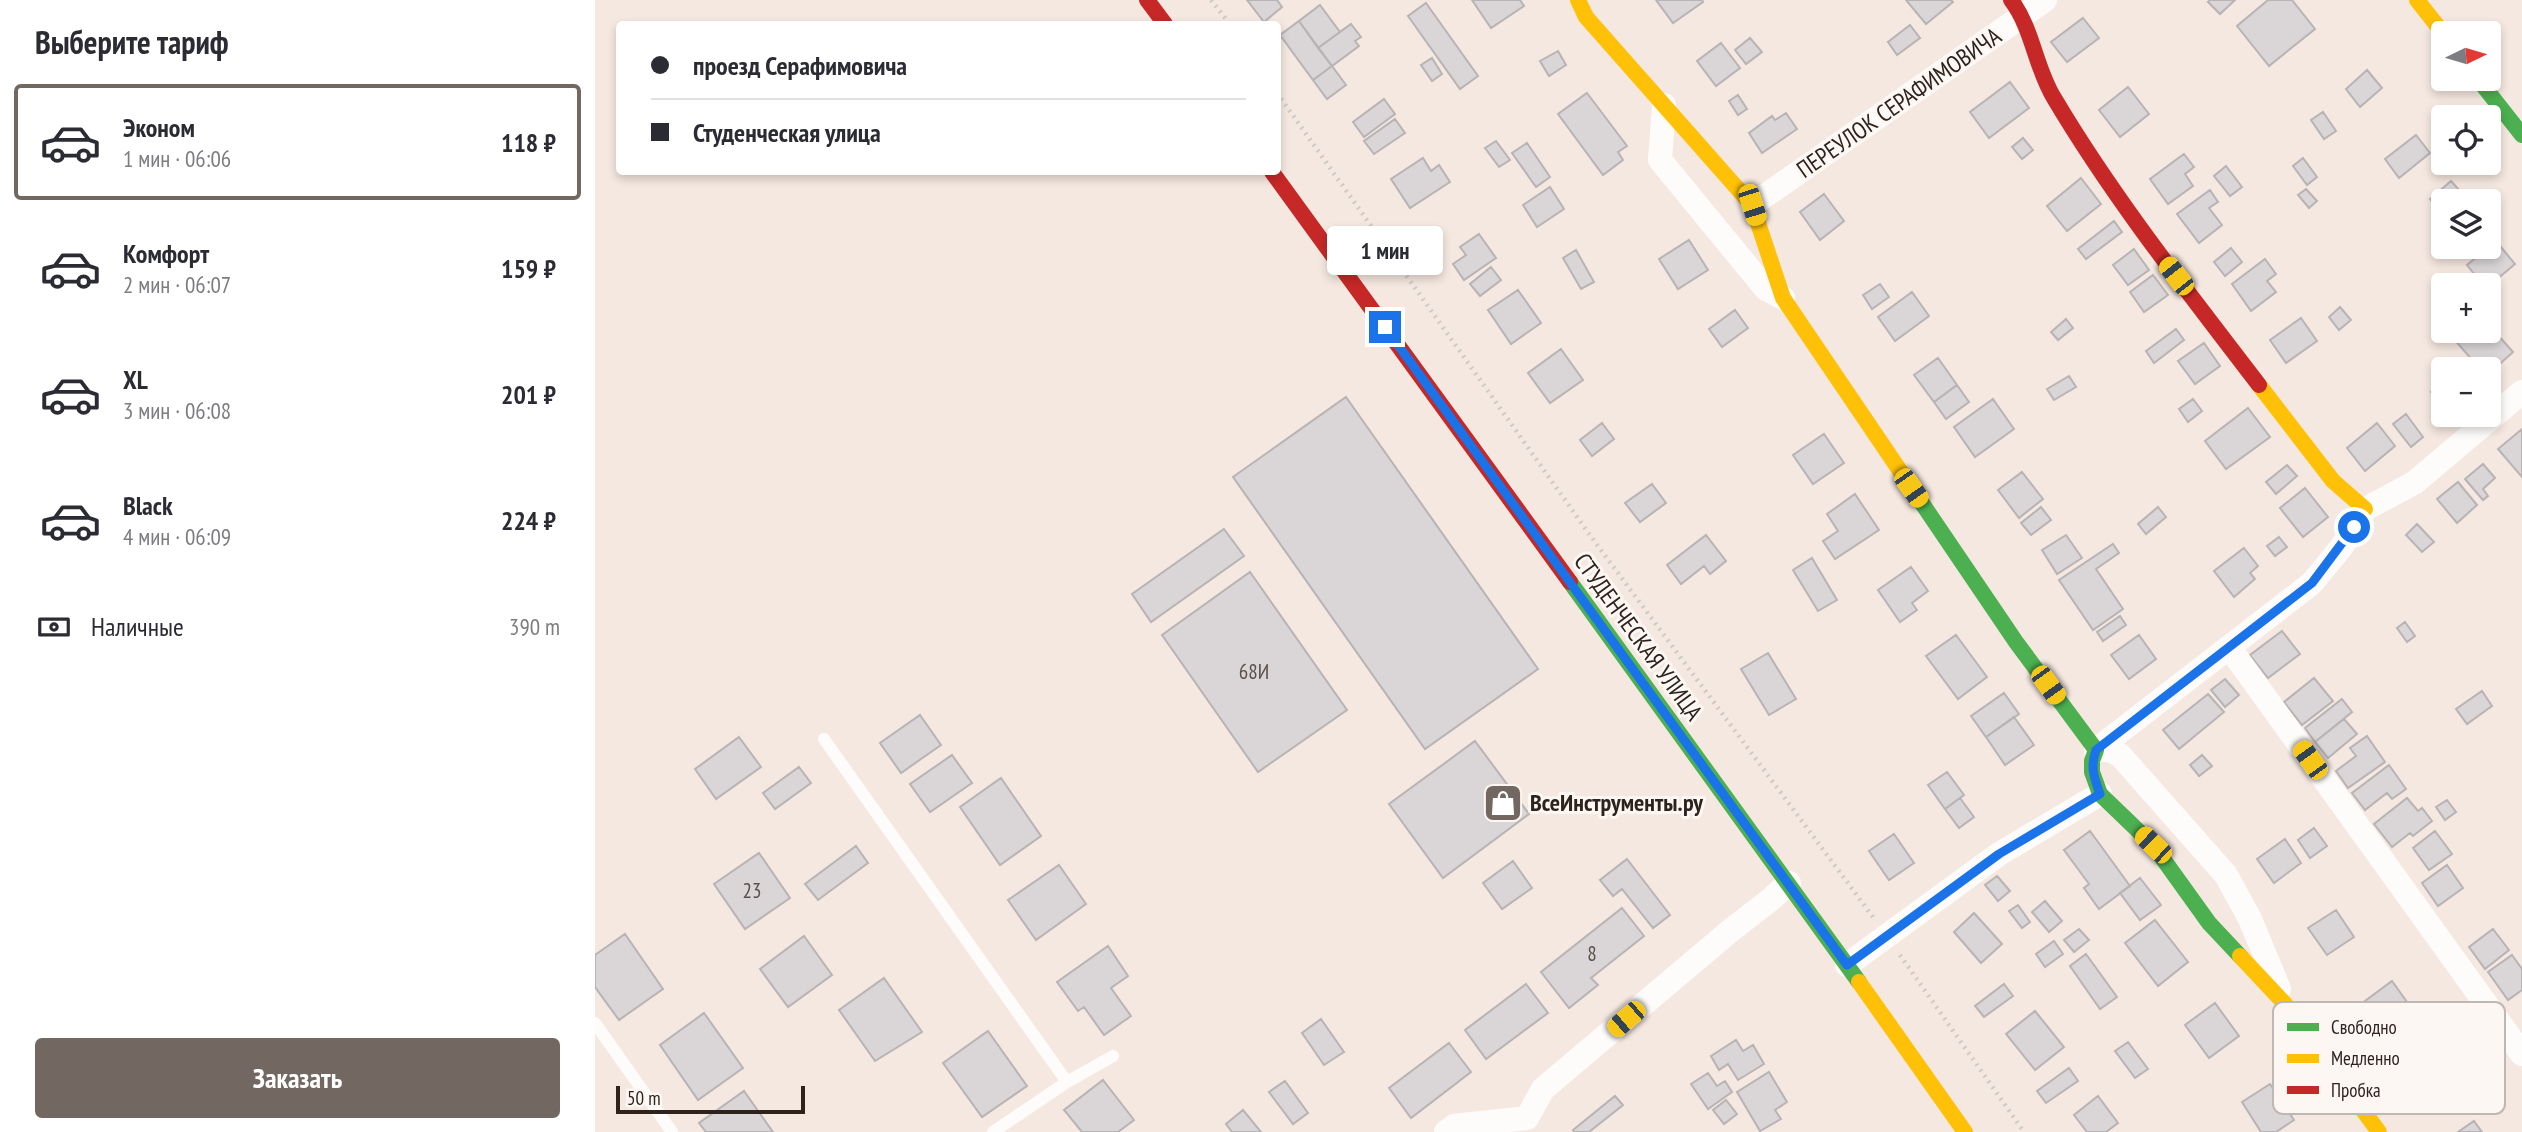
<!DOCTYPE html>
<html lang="ru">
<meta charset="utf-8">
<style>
:root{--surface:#fff;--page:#f2f2f3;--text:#2b2b33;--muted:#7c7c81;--line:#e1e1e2;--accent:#736861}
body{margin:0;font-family:"PT Sans Narrow",sans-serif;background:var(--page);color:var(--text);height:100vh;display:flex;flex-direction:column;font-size:26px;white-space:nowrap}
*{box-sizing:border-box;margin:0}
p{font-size:23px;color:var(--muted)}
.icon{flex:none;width:38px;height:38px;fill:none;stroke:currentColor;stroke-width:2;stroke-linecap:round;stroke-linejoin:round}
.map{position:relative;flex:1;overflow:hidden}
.sheet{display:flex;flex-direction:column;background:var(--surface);width:595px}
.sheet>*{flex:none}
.banner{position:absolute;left:21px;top:21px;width:665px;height:154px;border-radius:7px;box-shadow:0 4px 10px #0003;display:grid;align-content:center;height:154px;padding:0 35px;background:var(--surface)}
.needle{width:46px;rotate:85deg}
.fabs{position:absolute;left:1836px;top:21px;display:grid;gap:14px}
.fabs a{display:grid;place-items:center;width:70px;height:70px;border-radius:7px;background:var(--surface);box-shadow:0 4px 10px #0003;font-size:35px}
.scale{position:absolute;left:21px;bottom:18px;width:189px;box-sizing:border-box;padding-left:7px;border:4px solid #2d231c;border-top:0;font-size:19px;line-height:24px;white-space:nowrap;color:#2d231c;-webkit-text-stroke:5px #fdf7f4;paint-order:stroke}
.end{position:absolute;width:32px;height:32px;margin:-16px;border:9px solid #1a73e8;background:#fff;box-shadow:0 0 0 4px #fff}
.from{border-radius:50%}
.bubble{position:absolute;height:49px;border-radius:7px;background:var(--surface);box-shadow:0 4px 10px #0003;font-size:23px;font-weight:600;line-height:49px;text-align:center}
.car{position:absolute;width:21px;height:42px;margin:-21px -10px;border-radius:9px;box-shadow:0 0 5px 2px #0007;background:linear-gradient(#f5c518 24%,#345 0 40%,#f5c518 0 76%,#345 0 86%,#f5c518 0)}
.banner b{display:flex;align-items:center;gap:24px;height:66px;font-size:26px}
.banner b+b{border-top:2px solid var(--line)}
.banner i{width:18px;height:18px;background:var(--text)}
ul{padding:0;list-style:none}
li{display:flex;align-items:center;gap:21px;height:116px;margin:0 14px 10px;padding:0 21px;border:4px solid transparent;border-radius:7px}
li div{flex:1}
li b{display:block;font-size:26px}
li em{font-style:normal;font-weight:600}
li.on{border-color:var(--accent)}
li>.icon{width:63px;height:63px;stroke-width:1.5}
h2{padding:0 35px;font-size:32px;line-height:84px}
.pay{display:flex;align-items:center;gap:18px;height:77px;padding:0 35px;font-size:26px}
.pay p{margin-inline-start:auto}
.primary-button{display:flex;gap:14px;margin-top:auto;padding:14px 35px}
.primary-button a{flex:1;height:80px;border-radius:7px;background:var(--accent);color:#fff;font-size:28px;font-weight:600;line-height:80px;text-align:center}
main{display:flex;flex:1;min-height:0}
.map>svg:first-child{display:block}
</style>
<main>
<section class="sheet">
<h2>Выберите тариф</h2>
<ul>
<li class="on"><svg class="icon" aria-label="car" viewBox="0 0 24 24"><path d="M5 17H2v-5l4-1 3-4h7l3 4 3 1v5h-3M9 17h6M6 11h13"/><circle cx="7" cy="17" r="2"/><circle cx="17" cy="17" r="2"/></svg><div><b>Эконом</b><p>1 мин · 06:06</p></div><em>118 ₽</em></li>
<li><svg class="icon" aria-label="car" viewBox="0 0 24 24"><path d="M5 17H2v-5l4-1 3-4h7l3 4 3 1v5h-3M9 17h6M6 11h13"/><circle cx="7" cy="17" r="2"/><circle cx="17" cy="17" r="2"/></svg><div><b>Комфорт</b><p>2 мин · 06:07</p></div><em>159 ₽</em></li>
<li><svg class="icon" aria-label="car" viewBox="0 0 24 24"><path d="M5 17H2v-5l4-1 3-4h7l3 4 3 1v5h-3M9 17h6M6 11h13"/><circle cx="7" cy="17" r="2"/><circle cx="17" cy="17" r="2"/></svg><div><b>XL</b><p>3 мин · 06:08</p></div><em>201 ₽</em></li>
<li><svg class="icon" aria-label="car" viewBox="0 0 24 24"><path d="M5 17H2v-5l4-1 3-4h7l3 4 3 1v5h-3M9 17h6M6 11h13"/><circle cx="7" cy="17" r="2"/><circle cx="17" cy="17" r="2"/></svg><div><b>Black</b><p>4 мин · 06:09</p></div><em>224 ₽</em></li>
</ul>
<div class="pay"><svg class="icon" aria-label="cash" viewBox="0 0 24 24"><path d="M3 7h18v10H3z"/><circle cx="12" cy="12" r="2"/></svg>Наличные<p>390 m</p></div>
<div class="primary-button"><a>Заказать</a></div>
</section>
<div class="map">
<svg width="1927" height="1132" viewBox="0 0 1927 1132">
<rect width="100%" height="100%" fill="#f5e8e0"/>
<path fill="#dad5d6" stroke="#b8b3b4" stroke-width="2" d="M 652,0 L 682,0 L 687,7 L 669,22 Z
M 877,0 L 925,0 L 929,6 L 896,28 Z
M 1061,0 L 1107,0 L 1108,2 L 1078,23 Z
M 1311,0 L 1356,0 L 1358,2 L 1331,24 Z
M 1615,0 L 1640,0 L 1625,14 L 1613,2 Z
M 1673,0 L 1697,0 L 1720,29 L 1674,66 L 1642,26 Z
M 831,3 L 883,76 L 865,89 L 813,16 Z
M 725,5 L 745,32 L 723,48 L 704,21 Z
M 1488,18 L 1504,38 L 1472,62 L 1456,42 Z
M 704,21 L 737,66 L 718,80 L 685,35 Z
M 756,24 L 766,37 L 760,41 L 764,46 L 737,66 L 723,48 Z
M 1315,25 L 1325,38 L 1302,55 L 1293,42 Z
M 1155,38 L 1167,52 L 1151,64 L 1140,50 Z
M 1126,43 L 1145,68 L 1121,86 L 1102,61 Z
M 963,51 L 971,65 L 954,76 L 945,61 Z
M 837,58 L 847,74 L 837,81 L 826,65 Z
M 737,66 L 751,85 L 732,99 L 718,80 Z
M 1772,70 L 1787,88 L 1765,107 L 1751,89 Z
M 1415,82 L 1434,108 L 1394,138 L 1375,112 Z
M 1533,87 L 1554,114 L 1525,137 L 1504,110 Z
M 992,93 L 1032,146 L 1023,152 L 1028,160 L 1008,175 L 963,114 Z
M 1143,95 L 1152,109 L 1143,115 L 1134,101 Z
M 789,99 L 800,114 L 769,137 L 758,122 Z
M 1728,112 L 1741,131 L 1729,139 L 1716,120 Z
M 1191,113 L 1202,129 L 1167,153 L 1154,133 L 1177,116 L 1180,120 Z
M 800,119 L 810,133 L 779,154 L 769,141 Z
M 1821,135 L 1835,153 L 1804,178 L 1790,159 Z
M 1428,138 L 1438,150 L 1427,159 L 1417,147 Z
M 901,141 L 915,160 L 904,167 L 890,148 Z
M 932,143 L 955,177 L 941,187 L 917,153 Z
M 1589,154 L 1599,167 L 1590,174 L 1598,186 L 1573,204 L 1555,179 Z
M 828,158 L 836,171 L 844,165 L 855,182 L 815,208 L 796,179 Z
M 1708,158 L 1722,177 L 1712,185 L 1698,166 Z
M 1631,166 L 1647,187 L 1635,196 L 1619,176 Z
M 1486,178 L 1506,204 L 1472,231 L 1452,206 Z
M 1856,181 L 1874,201 L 1848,201 L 1848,214 L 1835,199 Z
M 955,187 L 969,209 L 942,227 L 928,205 Z
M 1711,189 L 1722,201 L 1714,208 L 1703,195 Z
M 1615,190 L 1623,202 L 1614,208 L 1627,225 L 1604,243 L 1582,214 Z
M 1229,194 L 1249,221 L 1225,240 L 1205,212 Z
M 1519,221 L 1527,232 L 1491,259 L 1483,249 Z
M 884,234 L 901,258 L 869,280 L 858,264 L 871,255 L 865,247 Z
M 1094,240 L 1113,270 L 1083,289 L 1064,259 Z
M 1901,241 L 1920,264 L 1894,286 L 1888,285 L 1872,265 Z
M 1636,248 L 1647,262 L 1630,276 L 1619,262 Z
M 1539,249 L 1554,270 L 1533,285 L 1518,265 Z
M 981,250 L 999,282 L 986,289 L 968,258 Z
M 1670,259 L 1681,274 L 1672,281 L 1681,292 L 1656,311 L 1637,284 Z
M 896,267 L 906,280 L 885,296 L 875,284 Z
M 1558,275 L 1573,295 L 1549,312 L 1535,292 Z
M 1285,284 L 1294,297 L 1277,309 L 1268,295 Z
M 923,290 L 946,323 L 916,344 L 893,310 Z
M 1317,292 L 1334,316 L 1300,341 L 1283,317 Z
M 1745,307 L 1756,320 L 1744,330 L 1734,317 Z
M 1140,310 L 1153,328 L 1127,347 L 1114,329 Z
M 1706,318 L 1722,341 L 1691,363 L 1675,340 Z
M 1471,319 L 1478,328 L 1463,340 L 1456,332 Z
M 1894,325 L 1918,352 L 1894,374 L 1894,369 L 1885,369 L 1857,337 L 1865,331 L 1894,331 Z
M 1581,329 L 1589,340 L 1559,363 L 1551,351 Z
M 1609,343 L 1625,366 L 1600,384 L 1583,361 Z
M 966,349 L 988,380 L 955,403 L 933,373 Z
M 1343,358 L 1362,385 L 1339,402 L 1319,375 Z
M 1474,376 L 1481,387 L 1459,400 L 1452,389 Z
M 1848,383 L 1848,407 L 1836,392 Z
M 1362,385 L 1374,402 L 1351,419 L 1339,402 Z
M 751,397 L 943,669 L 830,749 L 638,477 Z
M 1398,399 L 1419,429 L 1380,457 L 1359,427 Z
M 1598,399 L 1607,411 L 1593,422 L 1584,409 Z
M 1653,408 L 1675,437 L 1631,469 L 1610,441 Z
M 1811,414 L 1828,437 L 1816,447 L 1798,424 Z
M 1007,423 L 1019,439 L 997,456 L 985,440 Z
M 1782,423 L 1800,446 L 1770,471 L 1752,448 Z
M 1927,429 L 1927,477 L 1903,449 Z
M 1229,434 L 1249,463 L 1218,484 L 1198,455 Z
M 1888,464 L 1900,478 L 1888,489 L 1893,496 L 1888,500 L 1870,479 Z
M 1692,465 L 1702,476 L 1681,494 L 1671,482 Z
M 1427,472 L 1448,499 L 1424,518 L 1403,490 Z
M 1863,482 L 1882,505 L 1862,523 L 1842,499 Z
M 1057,484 L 1071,503 L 1045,522 L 1030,503 Z
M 1710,488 L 1733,517 L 1708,537 L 1685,508 Z
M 1260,494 L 1284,530 L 1240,559 L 1228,541 L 1243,531 L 1232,514 Z
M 1446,507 L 1456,520 L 1436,535 L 1426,523 Z
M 1563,507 L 1571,517 L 1551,534 L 1543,524 Z
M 1822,524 L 1839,542 L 1827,552 L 1811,535 Z
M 629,529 L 649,556 L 556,622 L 537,594 Z
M 1111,535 L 1131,561 L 1115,574 L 1109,566 L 1086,584 L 1072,565 Z
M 1471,535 L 1487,558 L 1462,574 L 1447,550 Z
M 1684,537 L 1692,547 L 1680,556 L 1672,546 Z
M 1518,544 L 1524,553 L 1501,569 L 1528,609 L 1498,630 L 1464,580 Z
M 1649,548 L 1663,566 L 1655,573 L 1660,579 L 1639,597 L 1619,571 Z
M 1217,558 L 1242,600 L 1223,611 L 1198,570 Z
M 1316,567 L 1333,591 L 1317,603 L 1322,610 L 1305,622 L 1283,590 Z
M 655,572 L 752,710 L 663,772 L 567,635 Z
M 1525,616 L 1531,625 L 1508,641 L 1502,632 Z
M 1810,622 L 1820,636 L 1812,642 L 1802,628 Z
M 1687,631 L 1705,654 L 1673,678 L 1655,655 Z
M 1361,635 L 1392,677 L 1363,699 L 1331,656 Z
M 1544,635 L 1561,659 L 1534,679 L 1516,655 Z
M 1173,653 L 1201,699 L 1174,715 L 1146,669 Z
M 1719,678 L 1738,701 L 1707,725 L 1689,702 Z
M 1630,679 L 1644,695 L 1630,707 L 1616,690 Z
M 1887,691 L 1897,706 L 1872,724 L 1861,709 Z
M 1409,693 L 1424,714 L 1391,737 L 1376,716 Z
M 1613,694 L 1629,712 L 1584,749 L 1568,730 Z
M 1747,699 L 1757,712 L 1720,742 L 1710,728 Z
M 325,715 L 346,745 L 306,773 L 285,743 Z
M 1419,717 L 1439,745 L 1410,765 L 1391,737 Z
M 1749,719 L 1762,734 L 1733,758 L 1720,742 Z
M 1772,736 L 1790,762 L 1753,788 L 1741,771 L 1761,756 L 1755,748 Z
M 144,737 L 166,767 L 121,799 L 100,769 Z
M 880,741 L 934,814 L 848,878 L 794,804 Z
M 357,755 L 377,783 L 335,812 L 315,784 Z
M 1607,755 L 1617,766 L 1604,776 L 1595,765 Z
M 1794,765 L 1811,789 L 1797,799 L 1792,793 L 1770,810 L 1757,793 Z
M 204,767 L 216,783 L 180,809 L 168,793 Z
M 1352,772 L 1369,795 L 1350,809 L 1333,785 Z
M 406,778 L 446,836 L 405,865 L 365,807 Z
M 1365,798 L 1379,817 L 1364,828 L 1350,809 Z
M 1812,798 L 1823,811 L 1827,808 L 1837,821 L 1818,836 L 1815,833 L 1797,847 L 1779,824 Z
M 1852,800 L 1861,812 L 1850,820 L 1841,807 Z
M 1719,828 L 1732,846 L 1715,858 L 1703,840 Z
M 1495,831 L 1535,886 L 1504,909 L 1489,888 L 1494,884 L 1469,850 Z
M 1840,831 L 1857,854 L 1834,870 L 1818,848 Z
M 1299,834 L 1319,863 L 1294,880 L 1274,851 Z
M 1690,839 L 1706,863 L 1679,883 L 1662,859 Z
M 261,846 L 273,863 L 223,900 L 210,884 Z
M 164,853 L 195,898 L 150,929 L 119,884 Z
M 1032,859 L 1075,915 L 1058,928 L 1027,889 L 1018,896 L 1005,880 Z
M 918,861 L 937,888 L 907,909 L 888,883 Z
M 464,865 L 491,904 L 441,940 L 413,900 Z
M 1852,865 L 1868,888 L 1843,906 L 1827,883 Z
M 1402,876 L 1415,891 L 1403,901 L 1390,885 Z
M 1545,878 L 1566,905 L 1545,920 L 1525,893 Z
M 1450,901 L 1467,921 L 1454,932 L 1437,912 Z
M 1423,905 L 1435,922 L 1427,928 L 1414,911 Z
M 1027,908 L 1049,936 L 996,978 L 1003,985 L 974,1008 L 946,972 Z
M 1741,910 L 1759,937 L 1732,955 L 1713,928 Z
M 1379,913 L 1407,944 L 1386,963 L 1359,932 Z
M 1560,920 L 1593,962 L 1563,986 L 1530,943 Z
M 1484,929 L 1494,940 L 1479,952 L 1469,940 Z
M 1898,929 L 1914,950 L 1890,969 L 1874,947 Z
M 30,934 L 68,989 L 24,1020 L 0,987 L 0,955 Z
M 209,936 L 237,975 L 193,1007 L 165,969 Z
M 1459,941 L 1468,954 L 1450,967 L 1441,954 Z
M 513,946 L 533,976 L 516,988 L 536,1016 L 509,1035 L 489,1007 L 483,1011 L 462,982 Z
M 1491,954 L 1522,997 L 1505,1009 L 1475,966 Z
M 1917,955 L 1927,969 L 1927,990 L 1913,1000 L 1893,972 Z
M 289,978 L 327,1032 L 280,1061 L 244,1010 Z
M 1797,981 L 1812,1002 L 1780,1024 L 1766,1004 Z
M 931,984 L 953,1013 L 891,1059 L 870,1030 Z
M 1409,984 L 1418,996 L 1389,1017 L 1380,1006 Z
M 1620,1003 L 1644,1036 L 1614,1058 L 1590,1025 Z
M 1440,1011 L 1469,1047 L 1440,1070 L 1411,1034 Z
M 109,1013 L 148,1068 L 103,1100 L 65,1045 Z
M 726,1019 L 749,1052 L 729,1065 L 707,1033 Z
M 393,1031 L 432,1086 L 387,1117 L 348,1063 Z
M 1141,1040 L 1148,1051 L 1158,1045 L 1169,1064 L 1143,1080 L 1133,1064 L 1124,1070 L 1116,1056 Z
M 1533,1042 L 1553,1069 L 1540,1078 L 1520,1051 Z
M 854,1043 L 876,1072 L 816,1118 L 794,1088 Z
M 1474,1068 L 1483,1081 L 1451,1103 L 1442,1091 Z
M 1174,1072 L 1192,1102 L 1180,1110 L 1186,1119 L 1165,1131 L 1142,1092 Z
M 1113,1073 L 1122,1086 L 1130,1081 L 1137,1092 L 1113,1109 L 1096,1084 Z
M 508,1080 L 539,1120 L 523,1132 L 487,1132 L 469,1110 Z
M 690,1081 L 713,1113 L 698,1124 L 674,1092 Z
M 1675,1084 L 1699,1120 L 1681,1132 L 1666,1132 L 1647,1102 Z
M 149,1091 L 178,1132 L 111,1132 L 104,1123 Z
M 1020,1096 L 1028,1105 L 994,1132 L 979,1132 L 978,1130 Z
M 1503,1096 L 1523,1123 L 1511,1132 L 1492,1132 L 1479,1115 Z
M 1131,1100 L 1142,1114 L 1129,1124 L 1118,1110 Z
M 648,1110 L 666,1132 L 637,1132 L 631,1124 Z
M 1879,1121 L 1887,1132 L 1863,1132 Z"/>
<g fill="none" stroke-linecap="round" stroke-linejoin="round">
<path stroke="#cecac6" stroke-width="4.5" stroke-dasharray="2 5" stroke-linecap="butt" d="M 616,0 L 635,24
M 682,93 L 997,538 L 1278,917
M 1305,955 L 1429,1132"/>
<path stroke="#fefcfa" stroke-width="12" d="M 229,739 L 472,1082
M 0,1023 L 77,1132
M 398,1132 L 472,1082 L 518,1056"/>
<path stroke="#fefcfa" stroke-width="24" d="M 1069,105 L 1065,160 L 1171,289 L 1188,298
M 1157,205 L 1450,0
M 1634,647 L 1927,1054
M 1501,750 L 1717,583 L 1748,545 L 1770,509 L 1819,483 L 1927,392
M 1501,750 L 1514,750 L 1525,755 L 1631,875 L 1655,919 L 1684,989
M 1252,965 L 1404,854 L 1505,794
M 851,1132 L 859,1126 L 932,1118 L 948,1089 L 1135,931 L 1175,900 L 1194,883"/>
<path stroke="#4caf50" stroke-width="16" d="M 1883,79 L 1927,135
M 1318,490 L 1421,642 L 1501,750 L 1497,761 L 1497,772 L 1505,794 L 1558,845 L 1614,923 L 1645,956
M 975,582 L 1264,982"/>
<path stroke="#ffc107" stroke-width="16" d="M 983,0 L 991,17 L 1157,205 L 1188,298 L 1318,490
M 1822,0 L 1848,33
M 1664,385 L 1738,481 L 1770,509
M 1645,956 L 1690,1004 L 1784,1132
M 1264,982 L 1370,1132"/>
<path stroke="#c62828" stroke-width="16" d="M 552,0 L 570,24
M 1416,0 C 1438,29 1440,67 1459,98 C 1519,199 1593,292 1664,385
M 677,172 L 975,582"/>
</g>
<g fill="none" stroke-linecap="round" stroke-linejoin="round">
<path stroke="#1a73e8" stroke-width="9" d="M 790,327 L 1252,965 L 1404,854 L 1505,794 C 1499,778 1495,767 1501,750 L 1717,583 L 1759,527"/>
</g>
<defs>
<g id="shop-square" transform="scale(2.0125)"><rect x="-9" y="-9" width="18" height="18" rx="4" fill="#736861" stroke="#fdf7f4"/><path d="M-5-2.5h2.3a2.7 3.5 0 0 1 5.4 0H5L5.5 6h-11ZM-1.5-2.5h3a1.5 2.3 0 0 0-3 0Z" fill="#fff"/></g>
</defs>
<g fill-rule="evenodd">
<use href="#shop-square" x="908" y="803"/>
</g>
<g text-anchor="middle" stroke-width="6" stroke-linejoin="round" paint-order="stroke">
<g font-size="21" fill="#59504c">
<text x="659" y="679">68И</text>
<text x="157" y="898">23</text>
<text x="997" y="961">8</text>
</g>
<g font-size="24" fill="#2d231c" stroke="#fdf7f4">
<text transform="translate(1304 103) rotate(-35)" y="8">ПЕРЕУЛОК СЕРАФИМОВИЧА</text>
<text transform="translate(1043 637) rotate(54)" y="8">СТУДЕНЧЕСКАЯ УЛИЦА</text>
</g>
<g font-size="24" font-weight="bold" fill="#2d231c" stroke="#fdf7f4" text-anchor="start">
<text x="935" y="811">ВсеИнструменты.ру</text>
</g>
</g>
<rect x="1678" y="1002" width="232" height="112" rx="10" fill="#fdf7f4" stroke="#bfb7b3" stroke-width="2"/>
<rect x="1692" y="1023" width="32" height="8" fill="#4caf50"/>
<rect x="1692" y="1054" width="32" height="9" fill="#ffc107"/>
<rect x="1692" y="1086" width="32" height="8" fill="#c62828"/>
<g font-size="19" fill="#2d231c">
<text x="1736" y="1034">Свободно</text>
<text x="1736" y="1065">Медленно</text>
<text x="1736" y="1097">Пробка</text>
</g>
</svg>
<div class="fabs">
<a><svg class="needle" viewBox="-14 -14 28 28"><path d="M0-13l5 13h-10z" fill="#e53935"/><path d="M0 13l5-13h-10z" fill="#7c7c81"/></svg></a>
<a><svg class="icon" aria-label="locate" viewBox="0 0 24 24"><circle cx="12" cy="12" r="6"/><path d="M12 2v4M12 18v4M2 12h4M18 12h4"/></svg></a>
<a><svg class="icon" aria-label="layers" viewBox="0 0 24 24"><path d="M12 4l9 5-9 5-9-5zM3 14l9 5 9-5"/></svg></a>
<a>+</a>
<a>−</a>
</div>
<div class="scale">50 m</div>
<i class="end from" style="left:1759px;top:527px"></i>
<i class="end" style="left:790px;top:327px"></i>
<div class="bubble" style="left:732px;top:226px;width:116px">1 мин</div>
<i class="car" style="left:1157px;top:205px;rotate:162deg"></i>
<i class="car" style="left:1581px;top:276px;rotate:322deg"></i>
<i class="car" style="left:1316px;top:488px;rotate:145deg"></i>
<i class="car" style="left:1453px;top:685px;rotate:144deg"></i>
<i class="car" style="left:1715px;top:760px;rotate:324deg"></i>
<i class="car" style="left:1558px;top:845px;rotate:314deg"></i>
<i class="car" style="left:1031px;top:1019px;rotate:229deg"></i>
<div class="banner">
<b><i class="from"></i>проезд Серафимовича</b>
<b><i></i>Студенческая улица</b>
</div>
</div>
</main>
